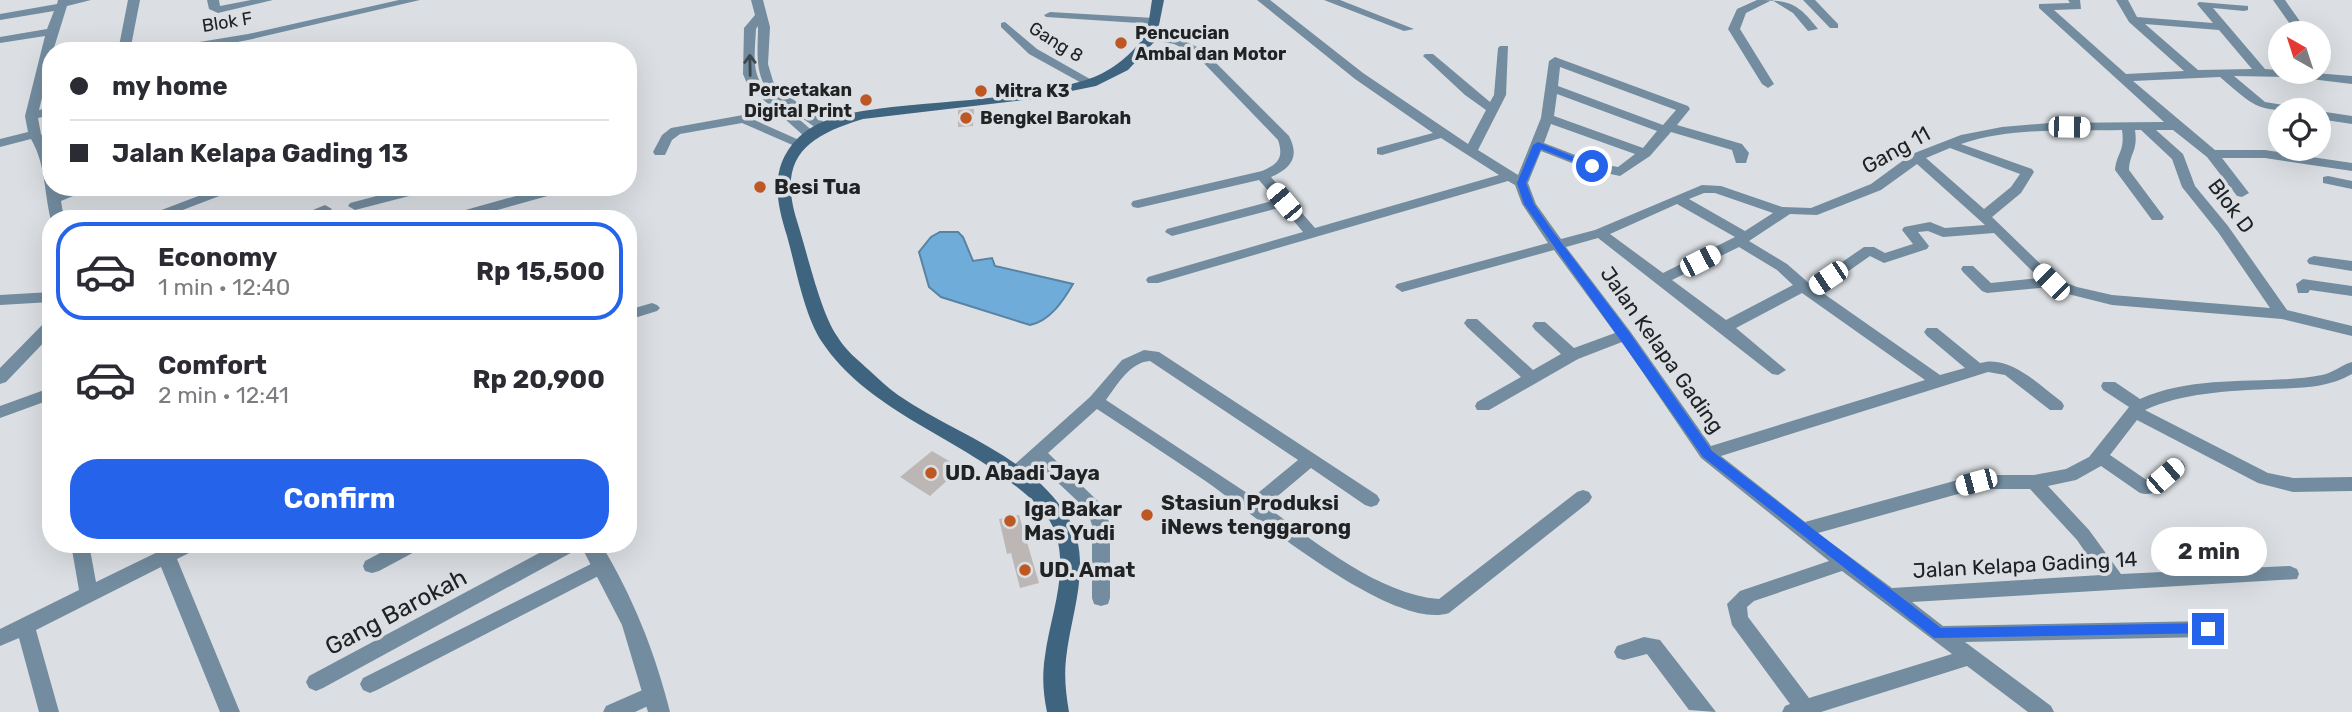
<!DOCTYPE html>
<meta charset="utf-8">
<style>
:root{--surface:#fff;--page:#f7f7f7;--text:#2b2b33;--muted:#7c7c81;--line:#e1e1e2;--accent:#2563eb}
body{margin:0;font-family:Rubik,sans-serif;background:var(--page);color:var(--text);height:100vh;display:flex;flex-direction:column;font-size:26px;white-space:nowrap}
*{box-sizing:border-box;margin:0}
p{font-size:23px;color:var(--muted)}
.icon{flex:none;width:38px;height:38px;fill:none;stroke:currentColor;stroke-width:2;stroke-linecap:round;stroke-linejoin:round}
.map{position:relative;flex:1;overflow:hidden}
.drawer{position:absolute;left:42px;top:210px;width:595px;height:343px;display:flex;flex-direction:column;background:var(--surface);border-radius:28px;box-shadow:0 7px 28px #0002}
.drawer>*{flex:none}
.banner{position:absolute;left:42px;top:42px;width:595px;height:154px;border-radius:28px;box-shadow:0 7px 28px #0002;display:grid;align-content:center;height:154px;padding:0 28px;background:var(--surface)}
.needle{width:46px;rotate:321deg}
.controls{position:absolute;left:2268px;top:21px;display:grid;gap:14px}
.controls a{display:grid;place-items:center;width:63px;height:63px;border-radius:50%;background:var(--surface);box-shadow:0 7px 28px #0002;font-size:35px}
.end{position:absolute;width:32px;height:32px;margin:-16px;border:9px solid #2563eb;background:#fff;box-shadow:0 0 0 4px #fff}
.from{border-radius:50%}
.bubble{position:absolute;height:49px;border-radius:24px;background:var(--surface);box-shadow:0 7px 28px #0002;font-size:23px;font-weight:700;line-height:49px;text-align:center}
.car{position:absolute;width:21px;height:42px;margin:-21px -10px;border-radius:9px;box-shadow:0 0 5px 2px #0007;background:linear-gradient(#fff 24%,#345 0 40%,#fff 0 76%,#345 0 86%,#fff 0)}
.banner b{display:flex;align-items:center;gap:24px;height:66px;font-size:26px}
.banner b+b{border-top:2px solid var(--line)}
.banner i{width:18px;height:18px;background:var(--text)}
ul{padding:12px 0 0;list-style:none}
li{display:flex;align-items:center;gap:21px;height:98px;margin:0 14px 10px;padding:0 14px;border:4px solid transparent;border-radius:28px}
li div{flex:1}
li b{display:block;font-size:26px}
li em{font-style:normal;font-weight:700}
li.on{border-color:var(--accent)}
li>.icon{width:63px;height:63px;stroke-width:1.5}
.cta{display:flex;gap:14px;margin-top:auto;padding:14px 28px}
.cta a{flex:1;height:80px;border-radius:28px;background:var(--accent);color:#fff;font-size:28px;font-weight:700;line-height:80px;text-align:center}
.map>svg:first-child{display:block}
</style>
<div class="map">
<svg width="2352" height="712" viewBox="0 0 2352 712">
<rect width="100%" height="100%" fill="#dbdfe3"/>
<path fill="#70acd9" stroke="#5883a2" stroke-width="2" d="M 940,232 L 958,232 L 963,237 L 973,261 L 992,258 L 995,266 L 1073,284 C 1063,301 1050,321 1030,325 L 941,297 L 929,287 L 919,252 L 931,237 Z"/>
<path fill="#bcb7b4" d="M 974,109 L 973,126 L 958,127 L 958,110 Z
M 932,451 L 961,468 L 930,496 L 900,477 Z
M 1019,515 L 1039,583 L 1020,588 L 1011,553 L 1007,554 L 999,519 Z"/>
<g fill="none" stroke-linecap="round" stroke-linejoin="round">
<path fill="#738c9f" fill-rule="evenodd" d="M 58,0 L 91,0 L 67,6 L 53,51 L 51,51 L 51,61 L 39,110 L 51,107 L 51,115 L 38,118 L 41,134 L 51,151 L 51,187 L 57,187 L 59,192 L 74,187 L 95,187 L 61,201 L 64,219 L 51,220 C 44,193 46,165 31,139 L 0,147 L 0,139 L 28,132 L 25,116 L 45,36 L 0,43 L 0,37 L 47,29 L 54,11 L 0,20 L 0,14 L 57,4 Z
M 128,0 L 140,0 L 130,51 L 118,51 Z
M 207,0 L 219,0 L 220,6 L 251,0 L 273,0 L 218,13 L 209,9 Z
M 399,0 L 420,0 L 248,40 L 190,51 L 163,51 L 169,47 L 248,34 Z
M 751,0 L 763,0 L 770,27 L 768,64 L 773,81 L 779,89 L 828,125 L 828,131 L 820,131 L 776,99 L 816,134 L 810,138 L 805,137 L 748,86 L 743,74 L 744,28 L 755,15 ZM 758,26 C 758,52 754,71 769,93 C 750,76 755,53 756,29 Z
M 1257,0 L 1270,0 L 1363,73 L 1468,144 L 1486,110 L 1465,95 L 1423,56 L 1425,54 L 1433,54 L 1490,102 L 1494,95 L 1498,48 L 1500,46 L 1508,46 L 1506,95 L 1478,150 L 1518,175 L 1541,118 L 1549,61 L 1555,57 L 1688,106 L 1690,109 L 1677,125 L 1742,144 L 1749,153 L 1746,163 L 1736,163 L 1732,150 L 1671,132 L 1650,156 L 1620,176 L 1587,169 L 1541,151 L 1528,183 L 1536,204 L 1561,239 L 1595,230 L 1702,185 L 1721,186 L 1782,207 L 1811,208 L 1871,184 L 1912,154 L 1961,135 L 2002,127 L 2050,123 L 2164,122 L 2039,8 L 2039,4 L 2070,3 L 2068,0 L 2080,0 L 2081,9 L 2054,10 L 2126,74 L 2184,71 L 2129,22 L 2116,0 L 2128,0 L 2137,17 L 2213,23 L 2197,4 L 2199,2 L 2248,6 L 2248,10 L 2244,11 L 2213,8 L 2265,69 L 2352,76 L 2352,84 L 2294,77 L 2234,76 L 2265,102 L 2295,107 L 2297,110 C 2256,112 2252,104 2220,77 L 2133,81 L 2215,150 L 2265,150 L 2352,163 L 2352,171 L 2265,158 L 2222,158 L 2249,193 L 2242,197 L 2237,196 L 2207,157 L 2173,130 L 2156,130 L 2183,154 L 2195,186 L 2228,226 L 2287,310 L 2352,326 L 2352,336 L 2282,319 L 2112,305 L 2068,294 L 2049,287 L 1987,293 L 1982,291 L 1963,272 L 1961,269 L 1963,266 L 1973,266 L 1991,283 L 2039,278 L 1994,233 L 1943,237 L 1928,231 L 1918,232 L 1929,246 L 1927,249 L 1884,263 L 1870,256 L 1820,291 L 1940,375 L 1965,368 L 1927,336 L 1924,332 L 1927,328 L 1937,328 L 1980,363 C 2010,354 2039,385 2062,402 L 2064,406 L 2062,410 L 2050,410 L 2005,375 L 1988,372 L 1721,456 L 1805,522 L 1976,475 L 2034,475 L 2066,469 L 2089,457 L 2129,407 L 2103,390 L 2101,386 L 2103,382 L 2115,382 L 2140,399 C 2198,373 2263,386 2322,375 C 2333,373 2341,365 2352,362 L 2352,374 C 2326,389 2297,388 2268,389 C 2227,391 2182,393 2145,410 L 2268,473 L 2293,478 L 2352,477 L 2352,491 L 2293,492 L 2258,483 L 2137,420 L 2110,455 L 2148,481 L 2170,461 L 2182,461 L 2185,466 L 2182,471 C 2170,482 2158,498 2140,493 L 2101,466 L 2076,480 L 2048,486 L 2089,530 L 2121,574 L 2290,566 L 2297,569 L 2299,574 L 2297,579 L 1912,602 L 1943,626 L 2208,621 L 2215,623 L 2218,629 L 2215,635 L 2208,637 L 1965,642 L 2051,706 L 2054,712 L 2028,712 L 1967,666 L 1821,712 L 1782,712 L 1785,706 L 1790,704 L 1732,625 L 1727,604 L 1740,591 L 1829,561 L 1701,458 L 1622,342 L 1578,359 L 1489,410 L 1477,410 L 1475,406 L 1477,402 L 1521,377 L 1467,327 L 1464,323 L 1467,319 L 1477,319 L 1533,370 L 1561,354 L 1535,330 L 1532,326 L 1535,322 L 1545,322 L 1574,348 L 1615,333 L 1554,250 L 1402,292 L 1395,287 L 1397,284 L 1548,243 L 1522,204 L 1515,185 L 1508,181 L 1158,283 L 1148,283 L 1146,280 L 1148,277 L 1303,232 L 1282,207 L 1172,236 L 1165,232 L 1167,229 L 1276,200 L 1259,180 L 1138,208 L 1133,207 L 1131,204 L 1133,201 L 1262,171 C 1278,164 1284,158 1278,140 L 1195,54 L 1174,44 L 1147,39 L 1147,35 L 1181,39 L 1203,50 L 1289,136 C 1300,157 1291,168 1271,177 L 1315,228 L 1499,175 L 1441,138 L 1382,155 L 1377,154 L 1377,148 L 1433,133 L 1355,79 ZM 2145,24 L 2219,30 L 2252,69 L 2198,70 ZM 1560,67 L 1676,110 L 1663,125 L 1558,86 ZM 1557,94 L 1657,131 L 1643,148 L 1554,116 ZM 1551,124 L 1635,154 L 1618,167 L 1596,163 L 1544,143 ZM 2122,130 C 2125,152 2117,152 2115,170 L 2152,220 L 2162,220 L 2164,217 L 2129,170 C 2130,152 2138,152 2135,130 L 2141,130 L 2172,159 L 2182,187 L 2218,232 L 2270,308 L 2112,295 L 2077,287 L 2056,279 L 1992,217 L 2021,193 L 2034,172 L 2032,169 L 1961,144 C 2012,127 2070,131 2122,130 ZM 1950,148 L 2020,174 L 2011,187 L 1984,209 L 1926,158 ZM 1917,164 L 1985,225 L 1945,228 L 1930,222 L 1904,227 L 1902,230 L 1913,244 L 1885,253 L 1874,247 L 1864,247 L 1810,284 L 1787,264 L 1749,241 L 1790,214 L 1817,215 L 1881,190 ZM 1704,193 L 1715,193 L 1773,213 L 1745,231 L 1689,199 ZM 1677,204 L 1735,237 L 1663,273 L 1610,234 ZM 1598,238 L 1772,374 L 1778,375 L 1786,370 L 1736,328 L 1802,293 L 1925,380 L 1711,446 L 1630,331 L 1566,247 ZM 1739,247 L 1777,270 L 1793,285 L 1726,320 L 1672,280 ZM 1976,489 L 2030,489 L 2077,540 L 2101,575 L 1892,588 L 1818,533 ZM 1842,571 L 1952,654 L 1809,698 L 1748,617 L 1747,607 L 1754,601 Z
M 1324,0 L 1340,0 L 1414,29 L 1404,31 Z
M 1757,0 C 1789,0 1798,3 1818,29 L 1808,31 L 1793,13 L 1772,0 L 1746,13 L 1740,29 L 1774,84 L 1768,88 L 1762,84 L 1728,29 L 1737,9 Z
M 1803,0 L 1815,0 L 1838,24 L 1838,28 L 1830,28 Z
M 2273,0 L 2285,0 L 2304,27 L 2300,33 L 2288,33 L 2292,27 Z
M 1050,12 L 1154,18 L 1160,21 L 1154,24 L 1046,17 L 1044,15 Z
M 1005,22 L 1037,49 L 1097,83 L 1091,87 L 1087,86 L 1029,54 L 1001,27 L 1001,23 Z
M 2319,111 L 2352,116 L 2352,124 L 2319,119 Z
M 743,115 L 808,144 L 802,148 L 797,147 L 742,123 L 680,134 L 672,140 L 665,155 L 655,155 L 653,152 L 662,135 L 671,128 Z
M 2328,176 L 2352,181 L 2352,189 L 2323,183 L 2323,177 Z
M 222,187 L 243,187 L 159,219 L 138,219 Z
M 411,187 L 417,188 L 419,191 L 417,194 L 355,210 L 348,206 L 350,203 Z
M 548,187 L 571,187 L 569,190 L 465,219 L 442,219 L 444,216 Z
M 325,205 L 332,209 C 320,219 306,219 291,219 Z
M 2314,256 L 2352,261 L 2352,271 L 2309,264 L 2307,261 L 2309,258 Z
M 2303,279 L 2352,286 L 2352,296 L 2310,290 L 2308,293 L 2298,293 L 2296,284 Z
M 652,303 L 657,305 L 660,308 L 657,311 L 628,320 L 628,310 Z
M 51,320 L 51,335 L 6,382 L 0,384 L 0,368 L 46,321 Z
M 1144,350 L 1159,352 L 1377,495 L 1380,500 L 1377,505 L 1371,507 L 1365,505 L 1311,468 L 1266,506 C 1314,541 1378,594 1439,599 L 1577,492 L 1583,490 L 1589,492 L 1592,497 L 1589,502 L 1449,613 C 1392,632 1252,513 1204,480 C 1169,456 1133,433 1097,409 L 1048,453 L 1104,507 L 1110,525 L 1110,598 L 1108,604 L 1101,606 L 1094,604 L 1092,598 L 1092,525 L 1087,510 L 1037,463 C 1028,471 1020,481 1008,478 L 1005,473 L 1090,397 L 1122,360 ZM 1150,361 L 1298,460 L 1253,497 L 1106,400 C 1117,385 1130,362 1150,361 Z
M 47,389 L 51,390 L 51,405 L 44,402 L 0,418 L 0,406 Z
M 71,544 L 89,544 L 96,582 L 174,544 L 200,544 L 197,549 L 177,559 L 240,712 L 220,712 L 161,567 L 36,630 L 59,712 L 39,712 L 19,638 L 0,646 L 0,629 L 79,590 Z
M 397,544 L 423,544 L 420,549 L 379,571 L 372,573 L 365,571 L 363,566 L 365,561 Z
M 556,544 L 581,544 L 578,549 L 323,688 L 316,691 L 309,688 L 306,682 L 309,676 Z
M 603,558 L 610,560 L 612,565 L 610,570 L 377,690 L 370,693 L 363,690 L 360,684 L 363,678 Z
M 1644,637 L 1660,640 L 1716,712 L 1689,710 L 1647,654 L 1624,660 L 1617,658 L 1614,652 L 1617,646 Z
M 654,685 L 661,688 L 664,694 L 661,700 L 635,712 L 603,712 L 606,706 Z"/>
<path fill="#738c9f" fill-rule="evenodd" d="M 51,292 L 51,302 L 0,305 L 0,295 Z
M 580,544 L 601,544 C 633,597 655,652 670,712 L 648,712 L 622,625 Z"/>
<path fill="#3f647f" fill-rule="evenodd" d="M 1152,0 L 1164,0 L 1156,40 L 1128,70 L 1096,86 L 1032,99 L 863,119 C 807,136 777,157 797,221 C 807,252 820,311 837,336 C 845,350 858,360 870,371 C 879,379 888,388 898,395 C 953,433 1028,455 1066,514 C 1095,559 1071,611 1066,659 C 1064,677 1066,694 1069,712 L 1047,712 C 1043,693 1042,675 1045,656 C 1050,615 1072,566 1052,525 C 1043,507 1025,493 1009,481 C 949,434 866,408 822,342 C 804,315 796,268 787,236 C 776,201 769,167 798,138 C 821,115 861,111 892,107 C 955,100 1024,99 1086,80 C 1108,73 1130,57 1143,38 C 1149,29 1150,11 1152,0 Z"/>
</g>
<defs><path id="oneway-shaft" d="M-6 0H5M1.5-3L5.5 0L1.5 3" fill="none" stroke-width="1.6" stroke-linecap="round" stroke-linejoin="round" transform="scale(1.75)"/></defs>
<use stroke="#3d474e" href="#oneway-shaft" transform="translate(750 65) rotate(-91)"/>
<path fill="#2563eb" d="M 1538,142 L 1597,166 L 1589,168 L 1541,149 L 1526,183 L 1534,204 L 1551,229 L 1629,332 L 1712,451 L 1941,628 L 2208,623 L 2215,629 L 2213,633 L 1934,638 L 1703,457 L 1524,204 L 1517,183 L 1533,145 Z"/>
<g fill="#bd5824" stroke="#dbdfe3" stroke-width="2.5">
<circle cx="1121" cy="43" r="7"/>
<circle cx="981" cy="91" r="7"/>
<circle cx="866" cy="100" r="7"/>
<circle cx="966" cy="118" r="7"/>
<circle cx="760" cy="187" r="7"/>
<circle cx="931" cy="473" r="7"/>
<circle cx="1147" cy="515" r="7"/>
<circle cx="1010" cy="521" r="7"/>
<circle cx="1025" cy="570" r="7"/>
</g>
<g text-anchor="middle" stroke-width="7" stroke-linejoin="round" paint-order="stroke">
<g font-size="18" fill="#202223" stroke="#dbdfe3">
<text transform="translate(227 22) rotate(-9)" y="6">Blok F</text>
<text transform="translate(1056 42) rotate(32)" y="6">Gang 8</text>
</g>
<g font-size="18" font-weight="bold" fill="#202223" stroke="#dbdfe3" text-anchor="start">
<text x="1135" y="39">Pencucian<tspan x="1135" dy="21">Ambal dan Motor</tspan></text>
<text x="852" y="96" text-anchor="end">Percetakan<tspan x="852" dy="21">Digital Print</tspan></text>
<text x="995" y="97">Mitra K3</text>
<text x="980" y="124">Bengkel Barokah</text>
</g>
<g font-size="21" fill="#202223" stroke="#dbdfe3">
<text transform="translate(1896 150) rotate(-29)" y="7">Gang 11</text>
<text transform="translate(2231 206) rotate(53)" y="7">Blok D</text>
<text transform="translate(1662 350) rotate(55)" y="7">Jalan Kelapa Gading</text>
<text transform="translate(2025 565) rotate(-3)" y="7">Jalan Kelapa Gading 14</text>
</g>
<g font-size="21" font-weight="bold" fill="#202223" stroke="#dbdfe3" text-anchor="start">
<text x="774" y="194">Besi Tua</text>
<text x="945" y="480">UD. Abadi Jaya</text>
<text x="1161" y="510">Stasiun Produksi<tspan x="1161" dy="24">iNews tenggarong</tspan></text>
<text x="1024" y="516">Iga Bakar<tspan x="1024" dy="24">Mas Yudi</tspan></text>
<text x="1039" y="577">UD. Amat</text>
</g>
<g font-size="24" fill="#202223" stroke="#dbdfe3">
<text transform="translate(396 612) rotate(-28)" y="8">Gang Barokah</text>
</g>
</g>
</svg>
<div class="controls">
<a><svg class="needle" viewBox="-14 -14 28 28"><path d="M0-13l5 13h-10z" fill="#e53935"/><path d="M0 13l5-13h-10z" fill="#7c7c81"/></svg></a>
<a><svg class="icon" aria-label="locate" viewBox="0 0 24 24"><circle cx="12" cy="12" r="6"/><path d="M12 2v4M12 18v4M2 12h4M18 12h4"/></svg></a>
</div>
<i class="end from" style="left:1592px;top:166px"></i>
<i class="end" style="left:2208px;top:629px"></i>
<div class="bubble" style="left:2151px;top:527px;width:116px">2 min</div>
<i class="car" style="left:2069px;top:127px;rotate:91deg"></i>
<i class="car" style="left:1284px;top:202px;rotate:320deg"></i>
<i class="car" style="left:1700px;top:261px;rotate:63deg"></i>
<i class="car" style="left:1828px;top:278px;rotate:236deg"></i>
<i class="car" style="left:2051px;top:282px;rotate:315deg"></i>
<i class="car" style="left:2165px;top:476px;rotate:49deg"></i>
<i class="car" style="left:1976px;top:482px;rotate:255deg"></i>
<div class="banner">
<b><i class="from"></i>my home</b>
<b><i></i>Jalan Kelapa Gading 13</b>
</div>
<section class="drawer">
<ul>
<li class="on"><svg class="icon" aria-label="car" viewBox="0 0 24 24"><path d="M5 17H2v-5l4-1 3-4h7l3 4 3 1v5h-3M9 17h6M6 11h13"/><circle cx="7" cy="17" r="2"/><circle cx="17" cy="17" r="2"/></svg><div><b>Economy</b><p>1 min · 12:40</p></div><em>Rp 15,500</em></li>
<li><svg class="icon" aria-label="car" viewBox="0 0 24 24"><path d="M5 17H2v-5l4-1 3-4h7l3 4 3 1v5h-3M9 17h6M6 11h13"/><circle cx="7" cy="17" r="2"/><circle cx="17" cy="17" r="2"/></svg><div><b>Comfort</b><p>2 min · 12:41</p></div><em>Rp 20,900</em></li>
</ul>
<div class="cta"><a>Confirm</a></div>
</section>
</div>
